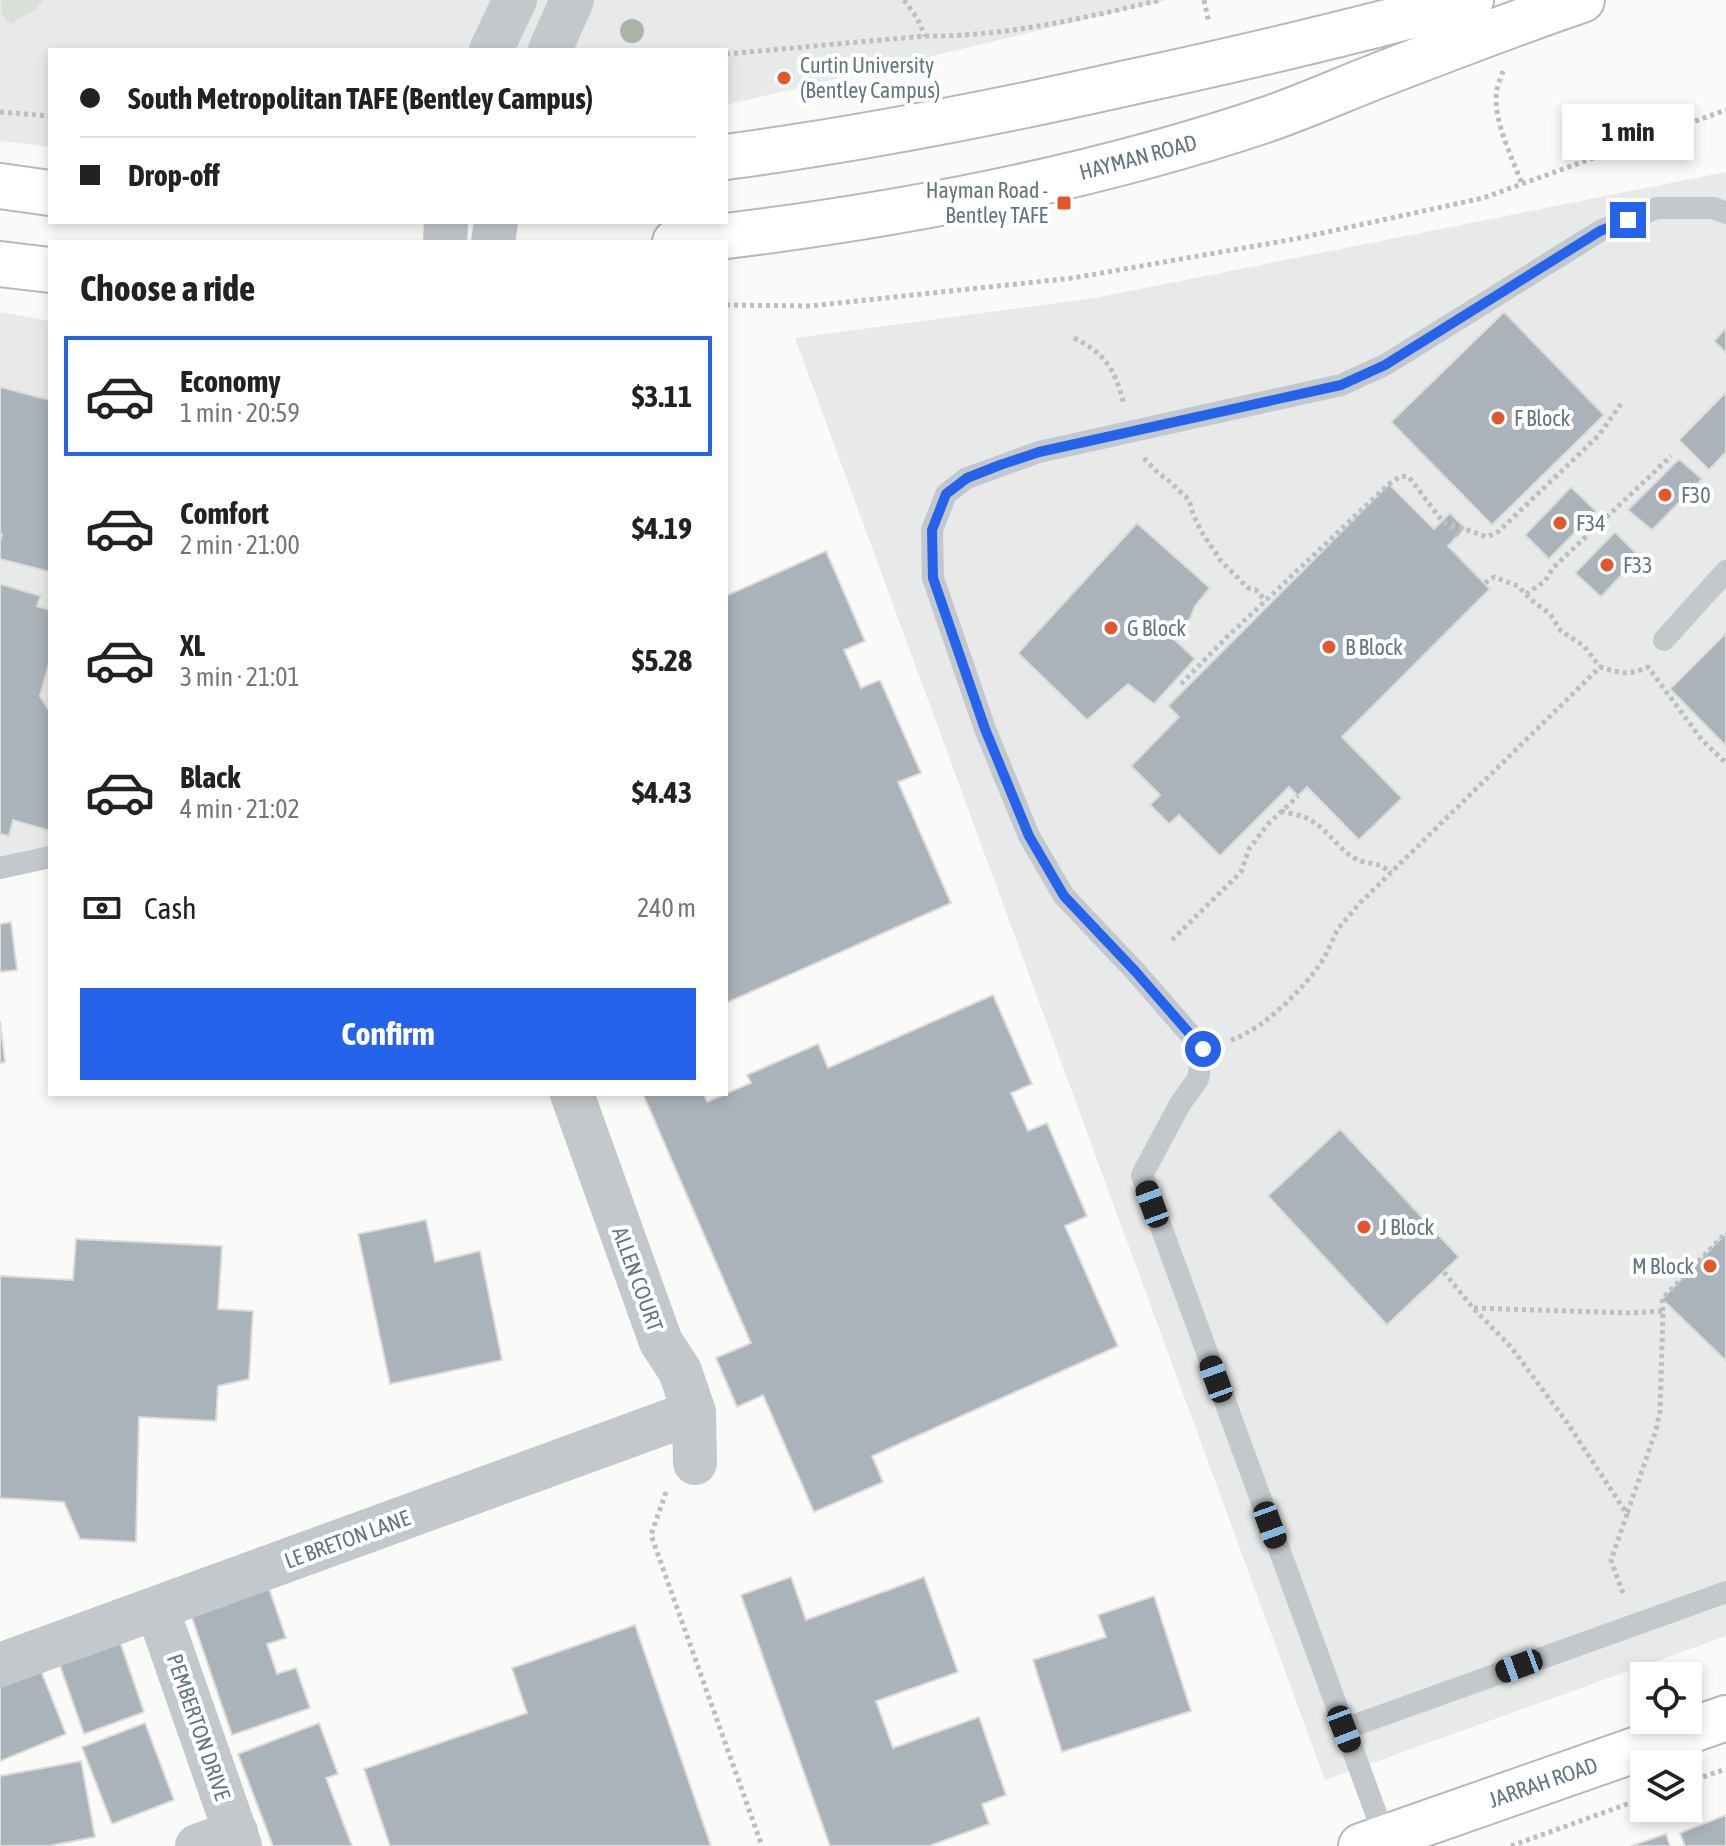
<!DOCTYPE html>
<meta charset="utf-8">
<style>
:root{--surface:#fff;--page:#f2f2f2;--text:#222;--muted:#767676;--line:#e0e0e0;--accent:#2563eb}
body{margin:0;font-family:"Asap Condensed",sans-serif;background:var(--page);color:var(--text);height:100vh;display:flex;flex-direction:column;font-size:30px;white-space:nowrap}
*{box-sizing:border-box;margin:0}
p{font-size:26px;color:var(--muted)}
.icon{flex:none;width:44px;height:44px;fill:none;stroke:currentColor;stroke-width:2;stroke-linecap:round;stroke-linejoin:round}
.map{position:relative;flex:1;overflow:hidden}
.details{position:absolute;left:48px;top:240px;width:680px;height:856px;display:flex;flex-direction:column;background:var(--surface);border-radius:0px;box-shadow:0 4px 12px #0003}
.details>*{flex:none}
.guide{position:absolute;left:48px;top:48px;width:680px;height:176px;border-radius:0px;box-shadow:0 4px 12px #0003;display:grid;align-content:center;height:176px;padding:0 32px;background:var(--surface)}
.buttons{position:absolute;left:1630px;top:1662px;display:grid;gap:16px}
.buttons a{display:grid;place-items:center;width:72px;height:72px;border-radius:0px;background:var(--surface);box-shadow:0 4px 12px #0003;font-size:40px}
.end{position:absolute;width:36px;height:36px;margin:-18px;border:10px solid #2563eb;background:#fff;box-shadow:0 0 0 4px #fff}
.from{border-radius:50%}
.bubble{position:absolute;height:56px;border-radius:0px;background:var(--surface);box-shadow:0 4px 12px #0003;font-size:26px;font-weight:700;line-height:56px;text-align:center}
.car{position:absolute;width:24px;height:48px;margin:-24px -12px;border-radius:10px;box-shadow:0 0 6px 2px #0007;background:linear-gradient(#222 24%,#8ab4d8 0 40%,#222 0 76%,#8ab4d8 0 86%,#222 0)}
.guide b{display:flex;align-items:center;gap:28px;height:76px;font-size:30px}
.guide b+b{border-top:2px solid var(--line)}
.guide i{width:20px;height:20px;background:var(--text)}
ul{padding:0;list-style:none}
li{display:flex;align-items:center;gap:24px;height:120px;margin:0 16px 12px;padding:0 16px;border:4px solid transparent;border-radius:0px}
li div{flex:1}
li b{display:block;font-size:30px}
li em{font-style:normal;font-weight:700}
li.on{border-color:var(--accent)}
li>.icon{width:72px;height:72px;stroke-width:1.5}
h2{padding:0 32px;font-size:36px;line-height:96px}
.pay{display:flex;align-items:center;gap:20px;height:88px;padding:0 32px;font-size:30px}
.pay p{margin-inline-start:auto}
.primary-button{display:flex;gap:16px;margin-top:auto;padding:16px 32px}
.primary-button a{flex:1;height:92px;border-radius:0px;background:var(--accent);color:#fff;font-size:32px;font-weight:700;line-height:92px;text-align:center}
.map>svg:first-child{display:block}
</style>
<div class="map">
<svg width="1726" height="1846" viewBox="0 0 1726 1846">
<rect width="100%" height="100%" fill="#fafaf8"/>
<path fill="#e8e9e9" d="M 0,0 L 1167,0 L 726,105 L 726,50 L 50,50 L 50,147 L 0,141 Z
M 1726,172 L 1726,1636 L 1325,1780 L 795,338 L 1095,298 Z
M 0,312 L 50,321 L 50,861 L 0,870 Z"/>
<path fill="#dadfd7" d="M 1,0 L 43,0 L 36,9 L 11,24 C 2,18 1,10 1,0 Z"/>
<path fill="#aab3b9" stroke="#dcdcda" stroke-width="2" d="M 1504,312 L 1604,415 L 1492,525 L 1391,422 Z
M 1726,328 L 1726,353 L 1714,341 Z
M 0,387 L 50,400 L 50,572 L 0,559 L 0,541 L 2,534 L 0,533 Z
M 1726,392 L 1726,452 L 1709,470 L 1679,440 Z
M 1679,459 L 1702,479 L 1652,530 L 1628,510 Z
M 1389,484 L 1434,529 L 1450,513 L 1465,528 L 1448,546 L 1490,589 L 1342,737 L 1402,798 L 1359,840 L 1307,787 L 1298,796 L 1289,787 L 1220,856 L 1179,815 L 1169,824 L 1150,805 L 1160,795 L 1131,766 L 1179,717 L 1168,706 Z
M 1571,487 L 1596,511 L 1549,559 L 1525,535 Z
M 1137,523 L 1210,588 L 1195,606 L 1190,619 L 1172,637 L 1195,659 L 1154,704 L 1128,684 L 1087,720 L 1018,653 Z
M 1615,532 L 1639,556 L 1601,597 L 1575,573 Z
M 826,551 L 865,641 L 844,650 L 861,688 L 880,680 L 921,773 L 898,782 L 951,903 L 726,1003 L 726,596 Z
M 0,584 L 41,596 L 37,606 L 50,610 L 50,660 L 40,696 L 50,712 L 50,831 L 13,820 L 9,836 L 0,834 Z
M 1726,633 L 1726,746 L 1670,689 Z
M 11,922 L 17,970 L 0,972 L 0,924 Z
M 993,995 L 1032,1084 L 1011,1093 L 1028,1131 L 1047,1123 L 1087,1216 L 1065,1226 L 1118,1346 L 872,1456 L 883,1482 L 814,1512 L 763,1395 L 737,1407 L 716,1358 L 751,1343 L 643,1094 L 704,1094 L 707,1102 L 751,1083 L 747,1075 L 818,1044 L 828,1068 Z
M 0,1021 L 5,1062 L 0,1063 Z
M 1340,1129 L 1459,1257 L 1387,1325 L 1268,1196 Z
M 426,1220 L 435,1262 L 480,1251 L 502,1360 L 390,1384 L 358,1234 Z
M 1726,1233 L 1726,1361 L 1662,1299 Z
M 76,1239 L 222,1246 L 218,1309 L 253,1311 L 249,1379 L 218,1386 L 216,1421 L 139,1417 L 136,1542 L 80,1539 L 64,1502 L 0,1498 L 0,1276 L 73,1280 Z
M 791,1577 L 806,1620 L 924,1577 L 958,1672 L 876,1701 L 893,1748 L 979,1717 L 1006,1795 L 982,1804 L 989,1824 L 929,1846 L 830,1846 L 741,1595 Z
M 266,1580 L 286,1638 L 267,1644 L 277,1674 L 296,1668 L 310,1708 L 232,1735 L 188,1606 Z
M 1154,1596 L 1191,1711 L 1062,1752 L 1033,1660 L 1106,1637 L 1098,1615 Z
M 635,1625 L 711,1846 L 390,1846 L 364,1769 L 527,1713 L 512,1668 Z
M 118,1636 L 144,1712 L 84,1734 L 57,1657 Z
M 37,1661 L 66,1734 L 0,1761 L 0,1676 Z
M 145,1723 L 174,1800 L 112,1824 L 82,1747 Z
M 319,1723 L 338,1774 L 326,1778 L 352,1846 L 273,1846 L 238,1754 Z
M 81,1761 L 95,1837 L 48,1846 L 0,1846 L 0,1776 Z
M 1726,1815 L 1726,1846 L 1685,1846 L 1680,1833 Z
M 1666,1834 L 1670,1846 L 1631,1846 Z"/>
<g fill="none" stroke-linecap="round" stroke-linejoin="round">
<g stroke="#b3babf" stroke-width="48">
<path id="secondary" d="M 1361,1846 L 1726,1718"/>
</g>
<g stroke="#b5babe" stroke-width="48">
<path id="primary" d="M 726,157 C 861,139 994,113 1127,83 C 1243,58 1357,31 1471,0
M 0,186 L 50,193
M 675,242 C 875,220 1079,183 1271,118 C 1305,106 1339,91 1372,78 C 1442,51 1511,24 1582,0
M 0,264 L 50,270"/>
</g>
<path stroke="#bbbfc2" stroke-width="5" stroke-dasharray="4 4" stroke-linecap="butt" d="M 904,0 L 917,18 L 925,36
M 1204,0 L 1209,23
M 726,54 L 925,36 C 1004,37 1084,18 1161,0
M 1503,71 C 1501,77 1498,84 1497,90 C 1492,119 1512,157 1522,184
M 0,112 L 50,116
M 726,305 L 810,306 L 1073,278 L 1295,239 L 1483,198 L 1726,110
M 1074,338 C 1107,354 1115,371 1124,404
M 1144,458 L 1158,473 L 1169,481 L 1189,500 L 1193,514 L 1201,531 L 1221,561 L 1248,588 L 1256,590 L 1266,601
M 1459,535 L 1442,521 L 1487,537 L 1498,532 L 1599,435 L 1623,401
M 1485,583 L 1494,577 L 1518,586 L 1530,599 L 1550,614 L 1561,631 L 1584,646 L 1600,667
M 1526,594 L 1545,581 L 1553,568 L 1671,456
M 1181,684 L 1227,637 L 1389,484 L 1401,476 L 1409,477 L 1442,521
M 1281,811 C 1291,814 1304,815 1312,821 C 1329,831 1338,849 1356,859 C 1370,866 1375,859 1391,873
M 1172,940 L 1241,872 L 1249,849 L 1268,824 L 1298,796
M 1231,1040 C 1264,1029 1301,991 1321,963 C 1328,952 1332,940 1338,929 C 1344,921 1352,913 1358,905 L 1600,667 C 1621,673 1628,676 1648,667 L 1702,740 L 1726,763
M 1444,1272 L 1473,1308 L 1511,1347 L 1568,1424 L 1627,1514 L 1611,1560 L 1624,1596
M 1474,1308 L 1631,1313 L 1663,1311 L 1660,1411 L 1656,1430 L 1627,1514
M 1663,1311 L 1662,1299 L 1726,1233
M 666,1492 L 651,1535 L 762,1846
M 1688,1782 L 1726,1769
M 1511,1846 L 1644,1798"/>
<path stroke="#c3c8cc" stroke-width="22" d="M 1664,640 L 1726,571
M 0,868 L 50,857
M 1344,1729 L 1726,1592
M 1385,1838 L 1142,1175 L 1180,1104 L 1198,1079 L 1203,1049 L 1135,971 L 1064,896 L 1029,836 L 985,729 L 933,578 L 932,530 L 946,494 L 967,478 L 1039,452 L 1341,385 L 1385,365 L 1600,231 L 1657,208 L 1714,208 L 1726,213"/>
<path stroke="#c3c8cc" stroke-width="44" d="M 491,50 L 515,0
M 550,50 L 572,0
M 445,242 L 446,222
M 493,242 L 496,222
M 572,1094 L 661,1342 L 680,1371 L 694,1412 L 695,1463
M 157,1608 L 240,1846
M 0,1665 L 694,1412
M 197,1846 L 236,1832"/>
<use href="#secondary" stroke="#fff" stroke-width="44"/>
<use href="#primary" stroke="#fff" stroke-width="44"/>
</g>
<circle fill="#aab4a7" cx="632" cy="31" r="12"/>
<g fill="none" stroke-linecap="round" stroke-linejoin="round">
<path stroke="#2563eb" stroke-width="10" d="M 1203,1049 L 1135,971 L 1064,896 L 1029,836 L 985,729 L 933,578 L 932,530 L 946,494 L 967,478 L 1000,465 L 1039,452 L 1341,385 L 1385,365 L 1600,231 L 1628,220"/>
</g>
<g fill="#e4572e" stroke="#fff" stroke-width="3">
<circle cx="784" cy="78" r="8"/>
<rect x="1056" y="195" width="16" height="16" rx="4"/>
<circle cx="1498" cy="418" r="8"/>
<circle cx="1665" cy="495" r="8"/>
<circle cx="1560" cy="523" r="8"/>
<circle cx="1607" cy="565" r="8"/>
<circle cx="1111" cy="628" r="8"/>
<circle cx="1329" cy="647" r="8"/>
<circle cx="1364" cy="1227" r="8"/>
<circle cx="1710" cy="1266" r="8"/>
</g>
<g text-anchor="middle" stroke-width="8" stroke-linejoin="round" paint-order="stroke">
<g font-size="22" fill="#657683" stroke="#fff" text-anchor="start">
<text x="800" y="73">Curtin University<tspan x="800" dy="25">(Bentley Campus)</tspan></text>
<text x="1048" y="198" text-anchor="end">Hayman Road -<tspan x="1048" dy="25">Bentley TAFE</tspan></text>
<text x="1514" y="426">F Block</text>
<text x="1681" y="503">F30</text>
<text x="1576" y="531">F34</text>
<text x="1623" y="573">F33</text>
<text x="1127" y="636">G Block</text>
<text x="1345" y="655">B Block</text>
<text x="1380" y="1235">J Block</text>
<text x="1694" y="1274" text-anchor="end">M Block</text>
</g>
<g font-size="22" fill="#657683" stroke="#fff">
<text transform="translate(1138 157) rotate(-15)" y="8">HAYMAN ROAD</text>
<text transform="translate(638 1279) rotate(70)" y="8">ALLEN COURT</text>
<text transform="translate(347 1539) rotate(-20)" y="8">LE BRETON LANE</text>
<text transform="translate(199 1727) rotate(71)" y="8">PEMBERTON DRIVE</text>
<text transform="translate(1543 1782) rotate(-19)" y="8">JARRAH ROAD</text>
</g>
</g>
</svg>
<div class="buttons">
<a><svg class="icon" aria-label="locate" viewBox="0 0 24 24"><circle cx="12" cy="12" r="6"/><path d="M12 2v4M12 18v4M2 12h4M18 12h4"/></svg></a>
<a><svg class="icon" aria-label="layers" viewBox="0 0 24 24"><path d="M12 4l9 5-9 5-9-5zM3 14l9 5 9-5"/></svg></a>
</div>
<i class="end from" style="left:1203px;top:1049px"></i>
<i class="end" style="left:1628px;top:220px"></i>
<div class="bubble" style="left:1562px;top:104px;width:132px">1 min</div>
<i class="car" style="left:1152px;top:1204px;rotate:340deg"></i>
<i class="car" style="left:1216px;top:1379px;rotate:340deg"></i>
<i class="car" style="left:1270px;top:1525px;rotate:160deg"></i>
<i class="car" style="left:1519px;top:1666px;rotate:250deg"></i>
<i class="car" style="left:1344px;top:1729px;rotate:159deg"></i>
<div class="guide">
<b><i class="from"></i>South Metropolitan TAFE (Bentley Campus)</b>
<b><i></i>Drop-off</b>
</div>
<section class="details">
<h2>Choose a ride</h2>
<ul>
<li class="on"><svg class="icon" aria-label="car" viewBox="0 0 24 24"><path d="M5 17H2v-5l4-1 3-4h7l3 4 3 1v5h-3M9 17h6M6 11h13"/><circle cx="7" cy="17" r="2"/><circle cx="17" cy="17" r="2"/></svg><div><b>Economy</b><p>1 min · 20:59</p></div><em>$3.11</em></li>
<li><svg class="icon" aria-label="car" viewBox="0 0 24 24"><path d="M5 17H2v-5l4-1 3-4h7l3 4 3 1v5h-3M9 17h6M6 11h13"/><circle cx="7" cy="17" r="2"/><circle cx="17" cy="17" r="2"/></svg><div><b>Comfort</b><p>2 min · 21:00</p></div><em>$4.19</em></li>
<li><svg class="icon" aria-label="car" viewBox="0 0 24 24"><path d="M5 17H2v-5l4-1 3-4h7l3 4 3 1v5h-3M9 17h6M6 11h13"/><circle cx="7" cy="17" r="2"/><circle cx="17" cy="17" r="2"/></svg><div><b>XL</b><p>3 min · 21:01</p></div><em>$5.28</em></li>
<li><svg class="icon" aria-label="car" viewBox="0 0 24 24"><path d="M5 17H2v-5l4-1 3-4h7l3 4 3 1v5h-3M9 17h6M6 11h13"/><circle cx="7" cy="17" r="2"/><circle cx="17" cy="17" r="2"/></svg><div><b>Black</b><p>4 min · 21:02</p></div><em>$4.43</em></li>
</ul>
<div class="pay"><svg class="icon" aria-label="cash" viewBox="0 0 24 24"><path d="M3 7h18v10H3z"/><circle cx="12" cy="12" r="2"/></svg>Cash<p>240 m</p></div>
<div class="primary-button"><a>Confirm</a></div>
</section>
</div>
